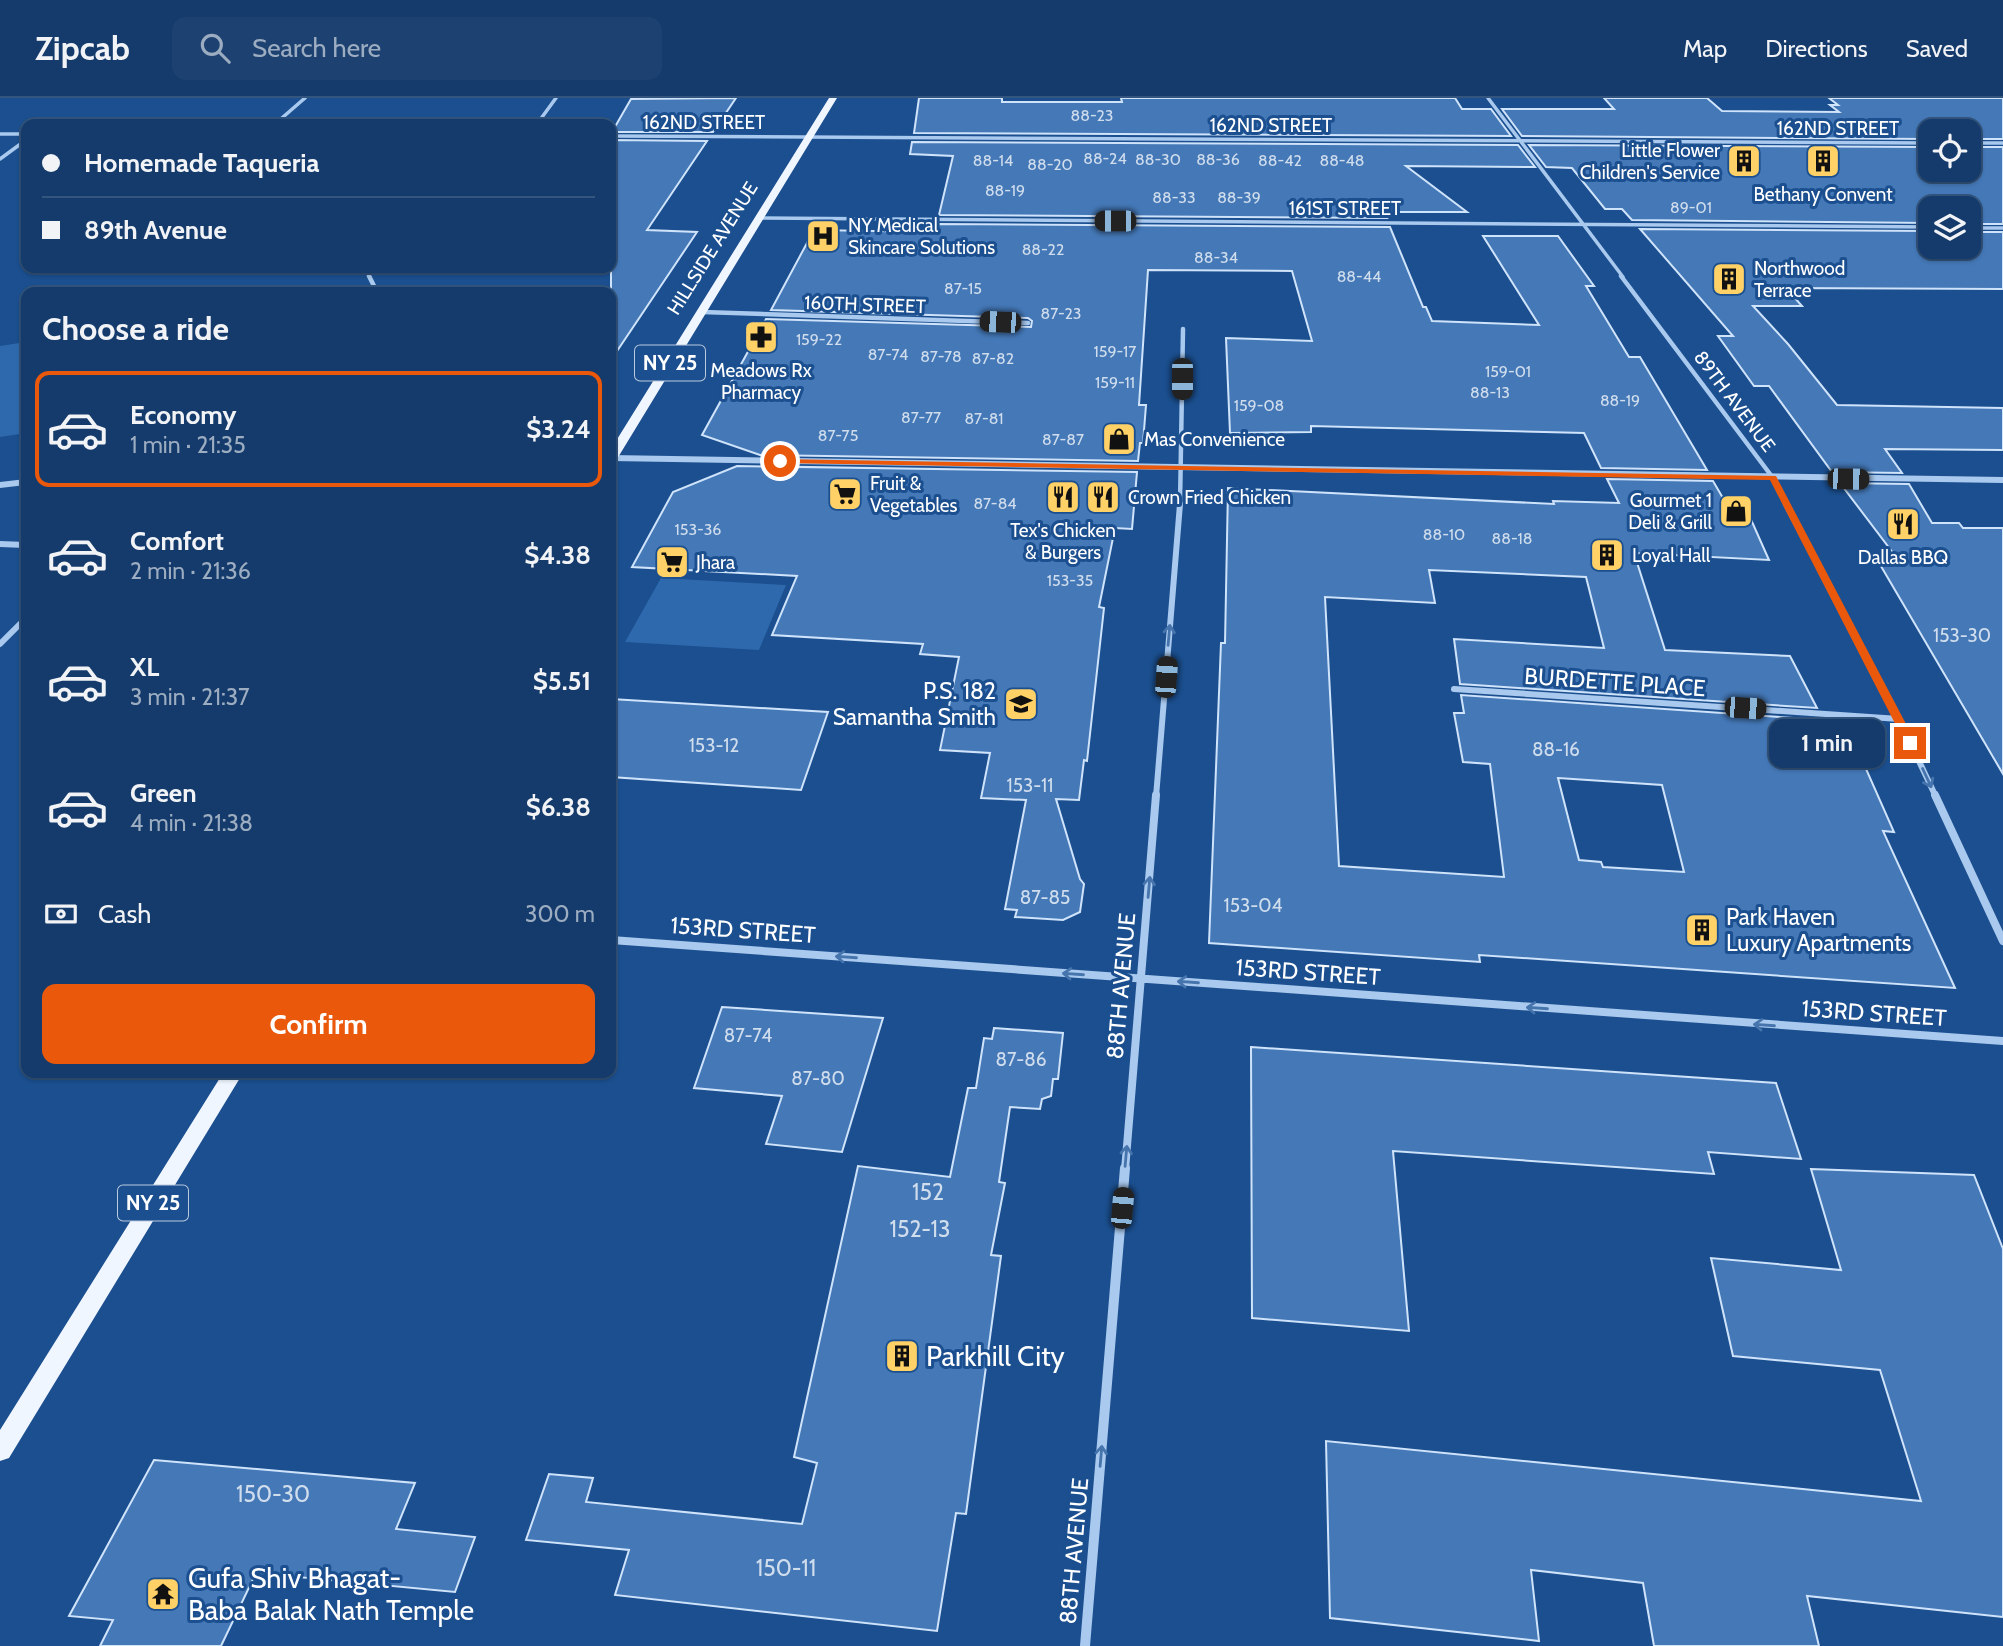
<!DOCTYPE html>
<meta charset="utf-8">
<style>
:root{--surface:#143b6b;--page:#1d4271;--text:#f1f3f6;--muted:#9dadc1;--line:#33557e;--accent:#ea580c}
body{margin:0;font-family:Cabin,sans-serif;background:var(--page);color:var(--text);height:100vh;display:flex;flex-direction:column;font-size:26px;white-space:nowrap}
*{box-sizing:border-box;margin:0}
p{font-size:23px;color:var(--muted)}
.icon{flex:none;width:38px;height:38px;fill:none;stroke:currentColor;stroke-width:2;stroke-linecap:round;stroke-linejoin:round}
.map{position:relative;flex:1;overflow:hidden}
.drawer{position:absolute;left:21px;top:189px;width:595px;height:791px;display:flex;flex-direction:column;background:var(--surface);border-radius:14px;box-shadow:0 2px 5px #0004,0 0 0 2px var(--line)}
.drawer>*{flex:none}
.banner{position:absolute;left:21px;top:21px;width:595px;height:154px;border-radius:14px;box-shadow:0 2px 5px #0004,0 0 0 2px var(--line);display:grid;align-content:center;height:154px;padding:0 21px;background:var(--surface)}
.fabs{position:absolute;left:1918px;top:21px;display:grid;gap:14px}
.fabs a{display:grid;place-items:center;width:63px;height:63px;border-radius:14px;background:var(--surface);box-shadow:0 2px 5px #0004,0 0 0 2px var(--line);font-size:35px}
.end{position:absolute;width:32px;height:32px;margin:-16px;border:9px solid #ea580c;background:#fff;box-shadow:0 0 0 4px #fff}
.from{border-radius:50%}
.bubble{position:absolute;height:49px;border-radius:14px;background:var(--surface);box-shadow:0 2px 5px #0004,0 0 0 2px var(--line);font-size:23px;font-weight:700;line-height:49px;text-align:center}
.car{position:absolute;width:21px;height:42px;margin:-21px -10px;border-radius:9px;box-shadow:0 0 5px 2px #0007;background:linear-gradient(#222 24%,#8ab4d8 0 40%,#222 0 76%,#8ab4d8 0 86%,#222 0)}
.banner b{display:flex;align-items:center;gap:24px;height:66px;font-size:26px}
.banner b+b{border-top:2px solid var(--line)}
.banner i{width:18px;height:18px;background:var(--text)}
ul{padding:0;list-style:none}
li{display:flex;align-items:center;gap:21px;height:116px;margin:0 14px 10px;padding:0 7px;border:4px solid transparent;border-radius:14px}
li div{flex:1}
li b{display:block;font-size:26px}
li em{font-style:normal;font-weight:700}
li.selected{border-color:var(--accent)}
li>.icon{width:63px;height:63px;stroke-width:1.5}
h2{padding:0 21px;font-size:32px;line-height:84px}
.pay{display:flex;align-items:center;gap:18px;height:77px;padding:0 21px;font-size:26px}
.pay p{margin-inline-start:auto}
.primary-button{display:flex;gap:14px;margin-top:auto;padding:14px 21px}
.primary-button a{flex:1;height:80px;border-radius:14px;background:var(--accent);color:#fff;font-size:28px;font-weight:700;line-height:80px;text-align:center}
header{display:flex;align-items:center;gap:42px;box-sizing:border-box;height:98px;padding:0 35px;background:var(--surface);border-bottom:2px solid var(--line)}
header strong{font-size:33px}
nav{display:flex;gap:38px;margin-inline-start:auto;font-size:24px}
.search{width:490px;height:63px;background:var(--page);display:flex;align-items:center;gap:18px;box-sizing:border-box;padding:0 24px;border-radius:14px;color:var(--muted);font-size:26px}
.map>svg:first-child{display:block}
</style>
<header>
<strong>Zipcab</strong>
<div class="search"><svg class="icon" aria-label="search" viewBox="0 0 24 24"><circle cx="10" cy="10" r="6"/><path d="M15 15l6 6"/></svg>Search here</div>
<nav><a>Map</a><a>Directions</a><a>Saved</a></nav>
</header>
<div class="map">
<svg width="2003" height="1548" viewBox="0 0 2003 1548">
<rect width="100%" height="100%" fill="#1b4f8f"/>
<path fill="#2e69ad" d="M 26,244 L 26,335 L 0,339 L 0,248 Z
M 661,480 L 786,487 L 759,552 L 625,544 Z"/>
<path fill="#4478b7" stroke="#cfe3fa" stroke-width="2" fill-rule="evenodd" d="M 736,0 L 713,34 L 612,34 L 631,1 Z
M 919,0 L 1002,0 L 1002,4 L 1122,4 L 1121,0 L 1455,0 L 1462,11 L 1491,11 L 1511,38 L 914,35 Z
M 1604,0 L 1707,0 L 1722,13 L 1839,14 L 1830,7 L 1838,7 L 1829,0 L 2003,0 L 2003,41 L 1969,41 L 1969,33 L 1930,33 L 1930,41 L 1522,38 L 1502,11 L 1614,11 Z
M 611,42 L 707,43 L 647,132 L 697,134 L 611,262 Z
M 912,44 L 1518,47 L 1535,69 L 1406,68 L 1467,114 L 1384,114 L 1387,120 L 939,117 L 953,58 L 910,56 Z
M 1529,47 L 1930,49 L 1930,72 L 1969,72 L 1969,49 L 2003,49 L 2003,126 L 1969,126 L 1969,110 L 1930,110 L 1930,125 L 1632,122 L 1622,111 L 1605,111 L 1572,70 L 1546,69 Z
M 937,126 L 1390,129 L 1423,209 L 1426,209 L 1432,223 L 1539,227 L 1483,138 L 1558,138 L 1594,188 L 1586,188 L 1629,259 L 1640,259 L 1707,372 L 1601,370 L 1584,335 L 1311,328 L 1311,334 L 1230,335 L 1226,240 L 1312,243 L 1292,173 L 1148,172 L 1139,307 L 1146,307 L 1143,345 L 1140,345 L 1138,363 L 760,357 L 702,337 L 766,221 L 1031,229 L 1032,223 L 1028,220 L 771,212 L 814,132 L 934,134 Z
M 1640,131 L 1930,133 L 1930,149 L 1969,149 L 1969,134 L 2003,134 L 2003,191 L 1786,190 L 1802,208 L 1753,208 L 1788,246 L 1837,307 L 2003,310 L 2003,352 L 1885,351 L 1902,375 L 1832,374 L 1769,288 L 1754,288 L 1718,238 L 1733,238 Z
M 737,368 L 1137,374 L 1132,431 L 1115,430 L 1099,509 L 1104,510 L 1087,663 L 1084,662 L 1079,702 L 1056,701 L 1080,781 L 1084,786 L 1080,814 L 1063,822 L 1015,819 L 1017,812 L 1005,811 L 1026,702 L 981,700 L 990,655 L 940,652 L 959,559 L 920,556 L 923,546 L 772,537 L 797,478 L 632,469 L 673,394 Z
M 1607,381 L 1713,383 L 1727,407 L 1745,408 L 1769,462 L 1634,455 L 1665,552 L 1790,558 L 1817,610 L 1460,586 L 1454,541 L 1604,550 L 1586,479 L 1429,472 L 1435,505 L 1325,499 L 1339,768 L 1504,779 L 1490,666 L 1463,664 L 1454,615 L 1464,615 L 1461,597 L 1823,622 L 1826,627 L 1847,628 L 1894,734 L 1883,733 L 1955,890 L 1479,857 L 1480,864 L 1209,845 L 1221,545 L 1225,545 L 1228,390 L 1554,406 L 1553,403 L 1619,405 ZM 1558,680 L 1662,687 L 1684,774 L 1603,769 L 1601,764 L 1579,762 Z
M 1840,385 L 1909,386 L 1932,425 L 1959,425 L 1963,430 L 2003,430 L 2003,676 L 1875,458 L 1893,455 Z
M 611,601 L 828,614 L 801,692 L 611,679 Z
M 722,909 L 883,920 L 842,1054 L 766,1046 L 782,998 L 694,990 Z
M 994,930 L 1063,935 L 1058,981 L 1053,981 L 1051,998 L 1042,1001 L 1040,1011 L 1010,1009 L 999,1084 L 1005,1085 L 991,1157 L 1001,1158 L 966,1416 L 956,1415 L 937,1533 L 615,1497 L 629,1452 L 526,1442 L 549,1376 L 593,1380 L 586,1404 L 802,1426 L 817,1365 L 794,1359 L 858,1068 L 950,1079 L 968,990 L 976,990 L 984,940 L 992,941 Z
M 1251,949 L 1776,985 L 1801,1061 L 1708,1054 L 1714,1076 L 1393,1053 L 1409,1233 L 1252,1220 Z
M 1811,1071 L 1974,1077 L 2003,1151 L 2003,1519 L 1807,1498 L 1819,1548 L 1654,1548 L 1643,1485 L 1531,1472 L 1539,1543 L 1330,1520 L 1326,1343 L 1921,1403 L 1880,1272 L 1733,1258 L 1711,1160 L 1841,1172 Z
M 154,1362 L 415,1385 L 396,1431 L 475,1439 L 455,1494 L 256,1475 L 221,1548 L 100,1548 L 113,1522 L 69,1518 Z"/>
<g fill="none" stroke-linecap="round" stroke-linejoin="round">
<path stroke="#a9c9ee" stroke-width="3.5" d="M 1488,0 L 1623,179
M 275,26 L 305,0
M 537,26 L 556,0
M 0,36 L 26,36
M 611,38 L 1930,45
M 1969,45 L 2003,45
M 0,61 L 26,42
M 759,120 L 1930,129
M 1969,130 L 2003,130
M 365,170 L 370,179"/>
<path stroke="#a9c9ee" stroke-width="4.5" d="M 369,178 L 377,194
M 1621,178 L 1773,380 L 1787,407
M 702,214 L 1028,225
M 1180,407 L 1183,231"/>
<path stroke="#a9c9ee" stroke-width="6" d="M 1786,406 L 1899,621 L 1936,699
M 0,446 L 26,447
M 0,546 L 26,520
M 1454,591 L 1899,621
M 1156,699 L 1180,406"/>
<path stroke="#a9c9ee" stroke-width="8" d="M 1935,697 L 2003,843
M 611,842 L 2003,943
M 1125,1072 L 1156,697"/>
<path stroke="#a9c9ee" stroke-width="10" d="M 1085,1548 L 1125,1070"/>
<path fill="#a9c9ee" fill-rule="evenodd" d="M 611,357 L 2003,379 L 2003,385 L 611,363 Z
M 26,381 L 26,387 L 0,390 L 0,384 Z"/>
<path fill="#f0f6ff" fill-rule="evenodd" d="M 829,0 L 837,0 L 617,361 L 611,365 L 611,351 Z
M 223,975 L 243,975 L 9,1360 L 0,1363 L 0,1332 Z"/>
</g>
<defs><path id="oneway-shaft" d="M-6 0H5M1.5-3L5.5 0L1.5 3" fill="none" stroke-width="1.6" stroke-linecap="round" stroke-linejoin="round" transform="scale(1.75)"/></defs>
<g stroke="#4674ac">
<use href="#oneway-shaft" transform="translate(1169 537) rotate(-85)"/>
<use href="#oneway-shaft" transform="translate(1927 680) rotate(65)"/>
<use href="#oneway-shaft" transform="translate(1149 789) rotate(-85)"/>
<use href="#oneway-shaft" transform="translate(846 859) rotate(-176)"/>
<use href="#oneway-shaft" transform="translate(1073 876) rotate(-176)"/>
<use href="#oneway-shaft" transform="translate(1188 884) rotate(-176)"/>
<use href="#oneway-shaft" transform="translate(1537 910) rotate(-176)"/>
<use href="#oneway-shaft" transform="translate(1764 927) rotate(-176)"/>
<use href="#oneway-shaft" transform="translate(1126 1058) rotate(-85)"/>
<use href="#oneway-shaft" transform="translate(1101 1358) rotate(-85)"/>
</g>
<path fill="#ea580c" d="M 777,361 L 1776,378 L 1916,645 L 1910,648 L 1905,645 L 1770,382 L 780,365 Z"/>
<defs>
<g id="building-square" transform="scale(1.75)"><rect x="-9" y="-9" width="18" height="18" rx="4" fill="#ffd166" stroke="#1b4f8f"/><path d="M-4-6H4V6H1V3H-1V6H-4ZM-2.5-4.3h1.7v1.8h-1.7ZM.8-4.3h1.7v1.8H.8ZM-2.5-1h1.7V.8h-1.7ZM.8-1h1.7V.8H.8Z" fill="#111"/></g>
<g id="hospital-square" transform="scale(1.75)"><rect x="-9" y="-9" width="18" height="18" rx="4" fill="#ffd166" stroke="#1b4f8f"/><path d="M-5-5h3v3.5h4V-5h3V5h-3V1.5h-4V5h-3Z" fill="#111"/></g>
<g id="pharmacy-square" transform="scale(1.75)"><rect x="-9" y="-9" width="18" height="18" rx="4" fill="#ffd166" stroke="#1b4f8f"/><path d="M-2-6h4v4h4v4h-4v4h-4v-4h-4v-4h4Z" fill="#111"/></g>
<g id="shop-square" transform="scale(1.75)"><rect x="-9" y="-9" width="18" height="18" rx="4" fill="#ffd166" stroke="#1b4f8f"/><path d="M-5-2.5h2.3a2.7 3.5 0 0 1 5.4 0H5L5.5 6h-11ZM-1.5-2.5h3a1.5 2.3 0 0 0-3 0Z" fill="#111"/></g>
<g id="supermarket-square" transform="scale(1.75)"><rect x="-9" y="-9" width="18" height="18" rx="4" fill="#ffd166" stroke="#1b4f8f"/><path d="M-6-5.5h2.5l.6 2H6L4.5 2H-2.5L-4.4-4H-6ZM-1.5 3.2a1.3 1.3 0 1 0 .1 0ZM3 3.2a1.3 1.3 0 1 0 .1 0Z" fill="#111"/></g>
<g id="restaurant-square" transform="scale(1.75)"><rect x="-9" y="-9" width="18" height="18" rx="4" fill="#ffd166" stroke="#1b4f8f"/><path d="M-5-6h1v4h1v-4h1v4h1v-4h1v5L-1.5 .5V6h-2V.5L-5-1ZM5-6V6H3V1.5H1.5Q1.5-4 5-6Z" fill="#111"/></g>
<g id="school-square" transform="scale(1.75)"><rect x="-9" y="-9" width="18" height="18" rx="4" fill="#ffd166" stroke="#1b4f8f"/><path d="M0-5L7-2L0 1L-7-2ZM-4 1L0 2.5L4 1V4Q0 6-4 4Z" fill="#111"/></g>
<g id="temple-square" transform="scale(1.75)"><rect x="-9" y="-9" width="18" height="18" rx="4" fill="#ffd166" stroke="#1b4f8f"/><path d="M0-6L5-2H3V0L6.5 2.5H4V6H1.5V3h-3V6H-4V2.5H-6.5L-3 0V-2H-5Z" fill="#111"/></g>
</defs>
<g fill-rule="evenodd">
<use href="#building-square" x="1744" y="63"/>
<use href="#building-square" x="1823" y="63"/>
<use href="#hospital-square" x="823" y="138"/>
<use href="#building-square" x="1729" y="181"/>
<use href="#pharmacy-square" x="761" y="239"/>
<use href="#shop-square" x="1119" y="341"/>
<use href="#supermarket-square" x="845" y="396"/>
<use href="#restaurant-square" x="1063" y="399"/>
<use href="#restaurant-square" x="1103" y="399"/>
<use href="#shop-square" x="1736" y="413"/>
<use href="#restaurant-square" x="1903" y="426"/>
<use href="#building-square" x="1607" y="457"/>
<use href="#supermarket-square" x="672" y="464"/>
<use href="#school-square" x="1021" y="606"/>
<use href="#building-square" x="1702" y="832"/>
<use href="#building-square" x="902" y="1258"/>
<use href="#temple-square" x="163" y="1496"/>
</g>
<g text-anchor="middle" stroke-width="6" stroke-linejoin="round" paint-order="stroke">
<g font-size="16" fill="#d0dded">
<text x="1092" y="23">88-23</text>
<text x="1105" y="66">88-24</text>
<text x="1158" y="67">88-30</text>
<text x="1218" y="67">88-36</text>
<text x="993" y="68">88-14</text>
<text x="1280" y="68">88-42</text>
<text x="1342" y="68">88-48</text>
<text x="1050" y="72">88-20</text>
<text x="1005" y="98">88-19</text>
<text x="1174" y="105">88-33</text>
<text x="1239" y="105">88-39</text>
<text x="1691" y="115">89-01</text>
<text x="1043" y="157">88-22</text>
<text x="1216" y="165">88-34</text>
<text x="1359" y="184">88-44</text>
<text x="963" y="196">87-15</text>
<text x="1061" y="221">87-23</text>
<text x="819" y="247">159-22</text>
<text x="1115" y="259">159-17</text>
<text x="888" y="262">87-74</text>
<text x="941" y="264">87-78</text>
<text x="993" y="266">87-82</text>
<text x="1508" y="279">159-01</text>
<text x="1115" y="290">159-11</text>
<text x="1490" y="300">88-13</text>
<text x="1620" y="308">88-19</text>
<text x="1259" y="313">159-08</text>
<text x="921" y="325">87-77</text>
<text x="984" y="326">87-81</text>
<text x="838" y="343">87-75</text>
<text x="1063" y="347">87-87</text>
<text x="995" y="411">87-84</text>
<text x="698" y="437">153-36</text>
<text x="1444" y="442">88-10</text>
<text x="1512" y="446">88-18</text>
<text x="1070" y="488">153-35</text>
</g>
<g font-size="19" fill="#fff" stroke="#1b4f8f">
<text x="704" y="31">162ND STREET</text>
<text x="1271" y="34">162ND STREET</text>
<text x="1838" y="37">162ND STREET</text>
<text x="1345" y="117">161ST STREET</text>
<text transform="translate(712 150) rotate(-58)" y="7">HILLSIDE AVENUE</text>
<text transform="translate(865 206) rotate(2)" y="7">160TH STREET</text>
<text transform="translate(1735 303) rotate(53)" y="7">89TH AVENUE</text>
</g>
<g font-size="19" fill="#fff" stroke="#1b4f8f" text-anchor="start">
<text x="1720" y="59" text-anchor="end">Little Flower<tspan x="1720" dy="22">Children's Service</tspan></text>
<text x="1823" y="103" text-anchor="middle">Bethany Convent</text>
<text x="848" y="134">NY Medical<tspan x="848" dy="22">Skincare Solutions</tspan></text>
<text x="1754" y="177">Northwood<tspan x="1754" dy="22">Terrace</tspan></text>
<text x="761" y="279" text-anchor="middle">Meadows Rx<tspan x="761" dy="22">Pharmacy</tspan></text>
<text x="1144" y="348">Mas Convenience</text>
<text x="870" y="392">Fruit &amp;<tspan x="870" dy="22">Vegetables</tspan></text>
<text x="1128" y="406">Crown Fried Chicken</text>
<text x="1712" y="409" text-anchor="end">Gourmet 1<tspan x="1712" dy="22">Deli &amp; Grill</tspan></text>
<text x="1063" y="439" text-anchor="middle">Tex's Chicken<tspan x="1063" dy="22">&amp; Burgers</tspan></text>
<text x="1632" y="464">Loyal Hall</text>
<text x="1903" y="466" text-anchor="middle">Dallas BBQ</text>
<text x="696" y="471">Jhara</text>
</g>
<g font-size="19" fill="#d0dded">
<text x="1962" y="544">153-30</text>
<text x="714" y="654">153-12</text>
<text x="1556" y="658">88-16</text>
<text x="1030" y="694">153-11</text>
<text x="1045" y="806">87-85</text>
<text x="1253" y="814">153-04</text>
<text x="748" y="944">87-74</text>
<text x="1021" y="968">87-86</text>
<text x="818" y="987">87-80</text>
</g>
<g fill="#1b4f8f" stroke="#bbcadd" stroke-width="2">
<rect x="635" y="247.5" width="70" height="35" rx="5"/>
<rect x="118" y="1087.5" width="70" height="35" rx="5"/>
</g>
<g font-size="21" font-weight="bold" fill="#fff">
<text x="670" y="272">NY 25</text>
<text x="153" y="1112">NY 25</text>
</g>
<g font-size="23" fill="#fff" stroke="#1b4f8f">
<text transform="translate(1615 584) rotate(4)" y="8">BURDETTE PLACE</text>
<text transform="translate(743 832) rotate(4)" y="8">153RD STREET</text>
<text transform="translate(1308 874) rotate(4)" y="8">153RD STREET</text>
<text transform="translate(1121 888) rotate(-85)" y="8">88TH AVENUE</text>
<text transform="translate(1874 915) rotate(4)" y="8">153RD STREET</text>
<text transform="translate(1074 1453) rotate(-85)" y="8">88TH AVENUE</text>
</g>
<g font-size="23" fill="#fff" stroke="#1b4f8f" text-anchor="end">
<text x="996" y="601">P.S. 182<tspan x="996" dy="26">Samantha Smith</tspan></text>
<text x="1726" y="827" text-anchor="start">Park Haven<tspan x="1726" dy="26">Luxury Apartments</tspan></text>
</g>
<g font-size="23" fill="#d0dded">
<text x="928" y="1102">152</text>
<text x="920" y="1139">152-13</text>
<text x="273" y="1404">150-30</text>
<text x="786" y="1478">150-11</text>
</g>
<g font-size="28" fill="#fff" stroke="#1b4f8f" text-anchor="start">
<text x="926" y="1268">Parkhill City</text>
<text x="188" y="1490">Gufa Shiv Bhagat-<tspan x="188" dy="32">Baba Balak Nath Temple</tspan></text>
</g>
</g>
</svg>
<div class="fabs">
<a><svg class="icon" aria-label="locate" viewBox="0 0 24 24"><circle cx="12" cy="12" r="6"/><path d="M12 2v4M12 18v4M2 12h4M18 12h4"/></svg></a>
<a><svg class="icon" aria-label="layers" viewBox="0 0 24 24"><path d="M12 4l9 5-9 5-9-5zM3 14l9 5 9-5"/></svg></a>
</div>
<i class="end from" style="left:780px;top:363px"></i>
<i class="end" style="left:1910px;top:645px"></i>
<div class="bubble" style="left:1769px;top:621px;width:116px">1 min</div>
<i class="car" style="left:1115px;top:123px;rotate:270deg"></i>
<i class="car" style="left:1000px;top:224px;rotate:272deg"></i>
<i class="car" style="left:1182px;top:281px;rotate:180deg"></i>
<i class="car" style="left:1848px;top:381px;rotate:91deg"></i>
<i class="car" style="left:1166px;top:579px;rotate:4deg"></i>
<i class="car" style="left:1745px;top:610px;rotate:94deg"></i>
<i class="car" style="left:1122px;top:1110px;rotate:5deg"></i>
<div class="banner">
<b><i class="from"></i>Homemade Taqueria</b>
<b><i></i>89th Avenue</b>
</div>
<section class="drawer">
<h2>Choose a ride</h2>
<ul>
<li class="selected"><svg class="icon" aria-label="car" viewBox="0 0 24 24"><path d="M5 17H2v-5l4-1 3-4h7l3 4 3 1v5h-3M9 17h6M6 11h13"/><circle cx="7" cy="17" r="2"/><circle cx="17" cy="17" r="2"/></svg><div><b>Economy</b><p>1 min · 21:35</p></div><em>$3.24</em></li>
<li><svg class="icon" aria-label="car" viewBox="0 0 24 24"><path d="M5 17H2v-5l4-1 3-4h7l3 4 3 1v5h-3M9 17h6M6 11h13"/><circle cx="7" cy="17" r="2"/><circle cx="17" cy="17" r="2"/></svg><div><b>Comfort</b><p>2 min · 21:36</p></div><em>$4.38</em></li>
<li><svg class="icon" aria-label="car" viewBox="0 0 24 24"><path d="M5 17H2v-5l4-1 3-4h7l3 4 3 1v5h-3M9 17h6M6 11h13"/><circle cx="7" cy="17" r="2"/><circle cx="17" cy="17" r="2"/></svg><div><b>XL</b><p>3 min · 21:37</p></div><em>$5.51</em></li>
<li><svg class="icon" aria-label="car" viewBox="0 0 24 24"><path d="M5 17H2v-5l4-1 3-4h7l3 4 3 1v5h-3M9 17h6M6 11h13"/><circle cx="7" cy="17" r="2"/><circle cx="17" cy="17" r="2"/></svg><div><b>Green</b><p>4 min · 21:38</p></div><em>$6.38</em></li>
</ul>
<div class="pay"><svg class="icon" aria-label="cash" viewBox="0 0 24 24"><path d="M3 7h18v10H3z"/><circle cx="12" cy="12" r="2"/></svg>Cash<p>300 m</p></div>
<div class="primary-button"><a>Confirm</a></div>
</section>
</div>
